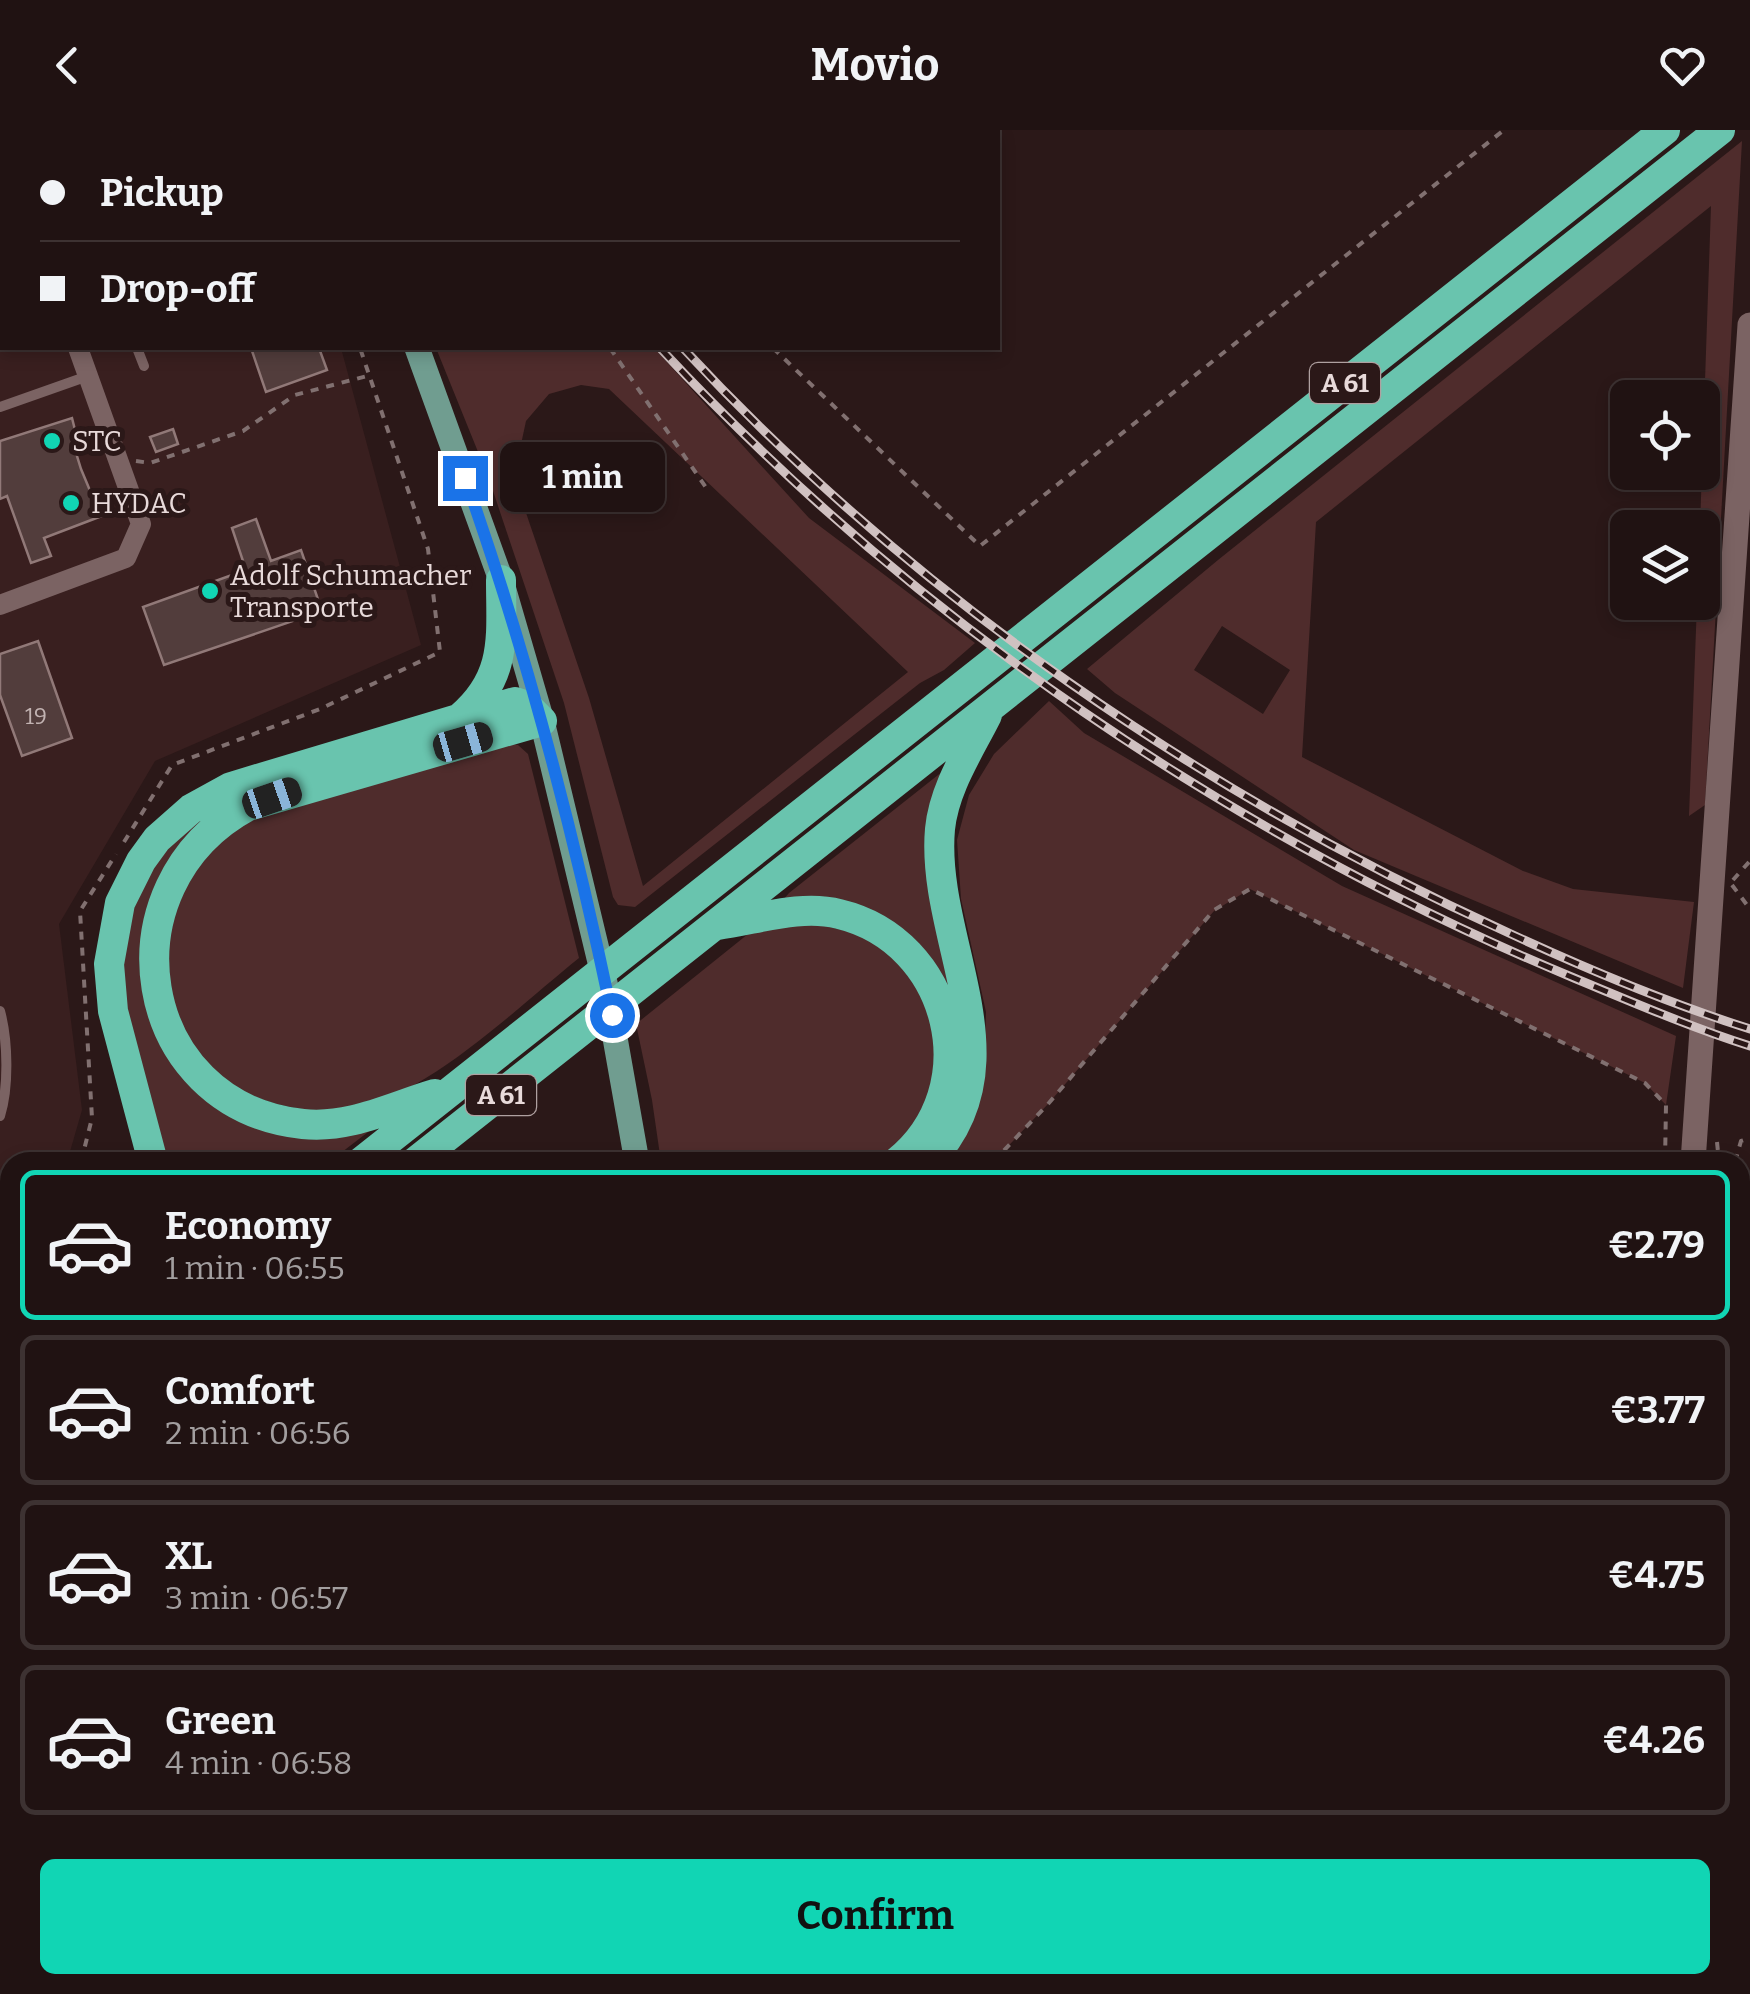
<!DOCTYPE html>
<meta charset="utf-8">
<style>
:root{--surface:#201212;--page:#281b1b;--text:#f1f3f6;--muted:#a29e9f;--line:#3d3232;--accent:#11d5b4}
body{margin:0;font-family:Bitter,serif;background:var(--page);color:var(--text);height:100vh;display:flex;flex-direction:column;font-size:38px;white-space:nowrap}
*{box-sizing:border-box;margin:0}
p{font-size:32px;color:var(--muted)}
.icon{flex:none;width:55px;height:55px;fill:none;stroke:currentColor;stroke-width:2;stroke-linecap:round;stroke-linejoin:round}
.map{position:relative;flex:1;overflow:hidden}
.panel{position:absolute;left:0px;top:1022px;width:1750px;height:842px;display:flex;flex-direction:column;background:var(--surface);border-radius:30px 30px 0 0;box-shadow:0 5px 15px #0003,0 0 0 2px var(--line)}
.panel>*{flex:none}
.banner{position:absolute;left:0px;top:0px;width:1000px;height:220px;box-shadow:0 5px 15px #0003,0 0 0 2px var(--line);display:grid;align-content:center;height:220px;padding:0 40px;background:var(--surface)}
.controls{position:absolute;left:1610px;top:250px;display:grid;gap:20px}
.controls a{display:grid;place-items:center;width:110px;height:110px;border-radius:15px;background:var(--surface);box-shadow:0 5px 15px #0003,0 0 0 2px var(--line);font-size:50px}
.end{position:absolute;width:45px;height:45px;margin:-22px;border:12px solid #1a73e8;background:#fff;box-shadow:0 0 0 5px #fff}
.from{border-radius:50%}
.bubble{position:absolute;height:70px;border-radius:15px;background:var(--surface);box-shadow:0 5px 15px #0003,0 0 0 2px var(--line);font-size:32px;font-weight:700;line-height:70px;text-align:center}
.car{position:absolute;width:30px;height:60px;margin:-30px -15px;border-radius:12px;box-shadow:0 0 8px 2px #0007;background:linear-gradient(#222 24%,#8ab4d8 0 40%,#222 0 76%,#8ab4d8 0 86%,#222 0)}
.banner b{display:flex;align-items:center;gap:35px;height:95px;font-size:38px}
.banner b+b{border-top:2px solid var(--line)}
.banner i{width:25px;height:25px;background:var(--text)}
ul{padding:18px 0 0;list-style:none}
li{display:flex;align-items:center;gap:30px;height:150px;margin:0 20px 15px;padding:0 20px;border:5px solid var(--line);border-radius:15px}
li div{flex:1}
li b{display:block;font-size:38px}
li em{font-style:normal;font-weight:700}
li.on{border-color:var(--accent)}
li>.icon{width:90px;height:90px;stroke-width:1.5}
.primary-button{display:flex;gap:20px;margin-top:auto;padding:20px 40px}
.primary-button a{flex:1;height:115px;border-radius:15px;background:var(--accent);color:#111;font-size:40px;font-weight:700;line-height:115px;text-align:center}
header{display:flex;justify-content:space-between;align-items:center;height:130px;padding:0 40px;background:var(--surface);font-size:45px;font-weight:700}
.map>svg:first-child{display:block}
</style>
<header><svg class="icon" aria-label="back" viewBox="0 0 24 24"><path d="M15 5l-7 7 7 7"/></svg>Movio<svg class="icon" aria-label="heart" viewBox="0 0 24 24"><path d="M12 20l-8-8c-3-5 5-10 8-4 3-6 11-1 8 4z"/></svg></header>
<div class="map">
<svg width="1750" height="1864" viewBox="0 0 1750 1864">
<rect width="100%" height="100%" fill="#2b1818"/>
<path fill="#391f1f" d="M 0,0 L 247,0 L 248,2 L 2,2 L 2,218 L 341,218 L 421,515 L 155,631 L 59,794 L 82,980 L 67,1032 L 10,1032 L 10,1198 L 0,1207 Z"/>
<path fill="#4f2c2c" fill-rule="evenodd" d="M 1742,11 L 1705,675 L 1689,686 L 1697,473 L 1702,472 L 1702,398 L 1700,397 L 1711,76 L 1316,392 L 1302,627 L 1523,741 L 1573,759 L 1694,772 L 1683,858 L 1354,720 L 1115,563 L 1087,539 L 1218,430 ZM 1222,496 L 1290,540 L 1263,584 L 1194,540 Z
M 436,218 L 654,218 L 809,388 L 975,513 L 944,540 L 920,553 L 635,777 L 618,775 L 613,767 L 564,573 L 489,349 ZM 581,255 L 609,259 L 908,542 L 643,756 L 589,568 L 523,374 L 517,333 L 526,291 L 549,264 Z
M 1049,571 L 1084,603 L 1342,756 L 1676,906 L 1666,975 L 1645,953 L 1250,759 L 1214,781 L 1048,974 L 993,1032 L 939,1032 L 984,943 L 986,882 L 961,769 L 957,710 L 969,665 L 994,624 Z
M 498,612 L 518,615 L 528,624 L 579,828 C 514,880 422,972 339,983 C 328,985 314,981 302,979 C 226,968 178,925 168,848 C 165,826 164,801 172,780 C 186,746 220,710 248,687 Z
M 957,630 L 942,776 L 956,941 L 902,807 L 776,778 L 789,763 Z
M 296,648 L 162,749 L 157,896 L 241,989 L 372,999 L 329,1032 L 160,1032 L 120,878 L 121,795 L 154,719 L 224,667 Z
M 807,791 L 883,811 L 932,871 L 937,958 L 901,1018 L 881,1032 L 661,1032 L 652,970 L 636,894 L 748,804 Z"/>
<path fill="#523d3c" stroke="#917978" stroke-width="2.5" d="M 251,218 L 319,218 L 327,240 L 266,262 Z
M 72,288 L 78,312 L 73,313 L 81,339 L 91,363 L 95,362 L 107,384 L 44,408 L 51,426 L 31,433 L 7,366 L 0,369 L 0,311 Z
M 173,299 L 178,314 L 156,322 L 150,307 Z
M 256,389 L 271,431 L 301,420 L 322,481 L 164,535 L 143,477 L 246,440 L 232,398 Z
M 38,511 L 72,608 L 22,626 L 0,565 L 0,524 Z"/>
<g fill="none" stroke-linecap="round" stroke-linejoin="round">
<path stroke="#817070" stroke-width="4" stroke-dasharray="8 8" stroke-linecap="butt" d="M 281,0 L 282,2
M 572,0 L 574,2
M 610,218 L 707,359
M 773,218 L 980,416 L 1504,0
M 136,331 L 150,333 L 243,301 L 295,265 L 367,246
M 124,712 L 172,635 L 320,579 L 440,522 L 428,419 L 360,218
M 1733,750 L 1749,732 L 1750,726
M 1732,755 L 1750,779
M 1717,1012 L 1719,1032
M 81,1032 L 92,988 L 80,781 L 116,724
M 993,1032 L 1048,974 L 1214,780 L 1250,759 L 1645,953 L 1666,975 L 1665,1032
M 1735,1032 L 1741,1011 L 1750,1008
M 0,1229 L 10,1220
M 1740,1758 L 1750,1765
M 1583,1864 L 1589,1855
M 1689,1864 L 1690,1855"/>
<path stroke="#7b6363" stroke-width="10" d="M 137,218 L 144,236
M 0,277 L 88,246
M 0,881 C 8,911 9,957 0,986"/>
<path stroke="#7b6363" stroke-width="20" d="M 3,0 L 3,2
M 0,475 L 126,428 L 141,394 L 78,218"/>
<path stroke="#7b6363" stroke-width="25" d="M 1693,1032 L 1750,195
M 1636,1864 L 1637,1855"/>
<path stroke="#709d90" stroke-width="25" d="M 332,0 L 333,2
M 417,218 L 501,450 L 542,591 L 606,857 L 637,1032
M 688,1864 L 689,1855
M 1721,1864 L 1739,1855"/>
<path stroke="#69c4ae" stroke-width="30" d="M 460,588 C 508,547 501,507 501,450
M 717,795 C 756,790 800,774 839,784 C 952,811 988,959 897,1032
M 435,964 C 391,977 350,999 303,994 C 134,976 100,756 248,676 L 542,591
M 153,1032 L 113,881 L 109,834 L 120,773 L 141,731 L 157,709 L 191,679 L 231,657 L 515,572 L 527,576 L 542,591
M 361,1032 L 1665,0
M 415,1032 L 1720,0
M 928,1032 C 1024,933 930,811 940,699 C 944,658 969,621 987,585
M 0,1318 L 10,1310
M 0,1361 L 10,1353"/>
<g stroke="#d0c1c1" stroke-width="9">
<path id="rail" d="M 476,0 L 478,2
M 496,0 L 498,2
M 660,218 C 913,490 1231,706 1574,848 C 1632,872 1690,897 1750,916
M 683,218 C 911,464 1205,666 1511,804 C 1589,840 1668,873 1750,899"/>
</g>
<use href="#rail" stroke="#2b1818" stroke-width="5" stroke-dasharray="15" stroke-linecap="butt"/>
</g>
<g fill="none" stroke-linecap="round" stroke-linejoin="round">
<path stroke="#1a73e8" stroke-width="12" d="M 465,348 C 527,523 574,703 612,885"/>
</g>
<g fill="#11d5b4" stroke="#2b1818" stroke-width="4">
<circle cx="52" cy="311" r="10"/>
<circle cx="71" cy="373" r="10"/>
<circle cx="210" cy="461" r="10"/>
</g>
<g text-anchor="middle" stroke-width="10" stroke-linejoin="round" paint-order="stroke">
<g font-size="22" fill="#c2b3b2">
<text x="36" y="594">19</text>
</g>
<g fill="#2b1818" stroke="#afa0a0" stroke-width="2.5">
<rect x="1310" y="233" width="70" height="40" rx="8"/>
<rect x="466" y="945" width="70" height="40" rx="8"/>
</g>
<g font-size="25" font-weight="bold" fill="#e8dada">
<text x="1345" y="262">A 61</text>
<text x="501" y="974">A 61</text>
</g>
<g font-size="28" fill="#e8dada" stroke="#2b1818" text-anchor="start">
<text x="72" y="321">STC</text>
<text x="91" y="383">HYDAC</text>
<text x="230" y="455">Adolf Schumacher<tspan x="230" dy="32">Transporte</tspan></text>
</g>
</g>
</svg>
<div class="controls">
<a><svg class="icon" aria-label="locate" viewBox="0 0 24 24"><circle cx="12" cy="12" r="6"/><path d="M12 2v4M12 18v4M2 12h4M18 12h4"/></svg></a>
<a><svg class="icon" aria-label="layers" viewBox="0 0 24 24"><path d="M12 4l9 5-9 5-9-5zM3 14l9 5 9-5"/></svg></a>
</div>
<i class="end from" style="left:612px;top:885px"></i>
<i class="end" style="left:465px;top:348px"></i>
<div class="bubble" style="left:500px;top:312px;width:165px">1 min</div>
<i class="car" style="left:463px;top:612px;rotate:74deg"></i>
<i class="car" style="left:272px;top:668px;rotate:71deg"></i>
<div class="banner">
<b><i class="from"></i>Pickup</b>
<b><i></i>Drop-off</b>
</div>
<section class="panel">
<ul>
<li class="on"><svg class="icon" aria-label="car" viewBox="0 0 24 24"><path d="M5 17H2v-5l4-1 3-4h7l3 4 3 1v5h-3M9 17h6M6 11h13"/><circle cx="7" cy="17" r="2"/><circle cx="17" cy="17" r="2"/></svg><div><b>Economy</b><p>1 min · 06:55</p></div><em>€2.79</em></li>
<li><svg class="icon" aria-label="car" viewBox="0 0 24 24"><path d="M5 17H2v-5l4-1 3-4h7l3 4 3 1v5h-3M9 17h6M6 11h13"/><circle cx="7" cy="17" r="2"/><circle cx="17" cy="17" r="2"/></svg><div><b>Comfort</b><p>2 min · 06:56</p></div><em>€3.77</em></li>
<li><svg class="icon" aria-label="car" viewBox="0 0 24 24"><path d="M5 17H2v-5l4-1 3-4h7l3 4 3 1v5h-3M9 17h6M6 11h13"/><circle cx="7" cy="17" r="2"/><circle cx="17" cy="17" r="2"/></svg><div><b>XL</b><p>3 min · 06:57</p></div><em>€4.75</em></li>
<li><svg class="icon" aria-label="car" viewBox="0 0 24 24"><path d="M5 17H2v-5l4-1 3-4h7l3 4 3 1v5h-3M9 17h6M6 11h13"/><circle cx="7" cy="17" r="2"/><circle cx="17" cy="17" r="2"/></svg><div><b>Green</b><p>4 min · 06:58</p></div><em>€4.26</em></li>
</ul>
<div class="primary-button"><a>Confirm</a></div>
</section>
</div>
